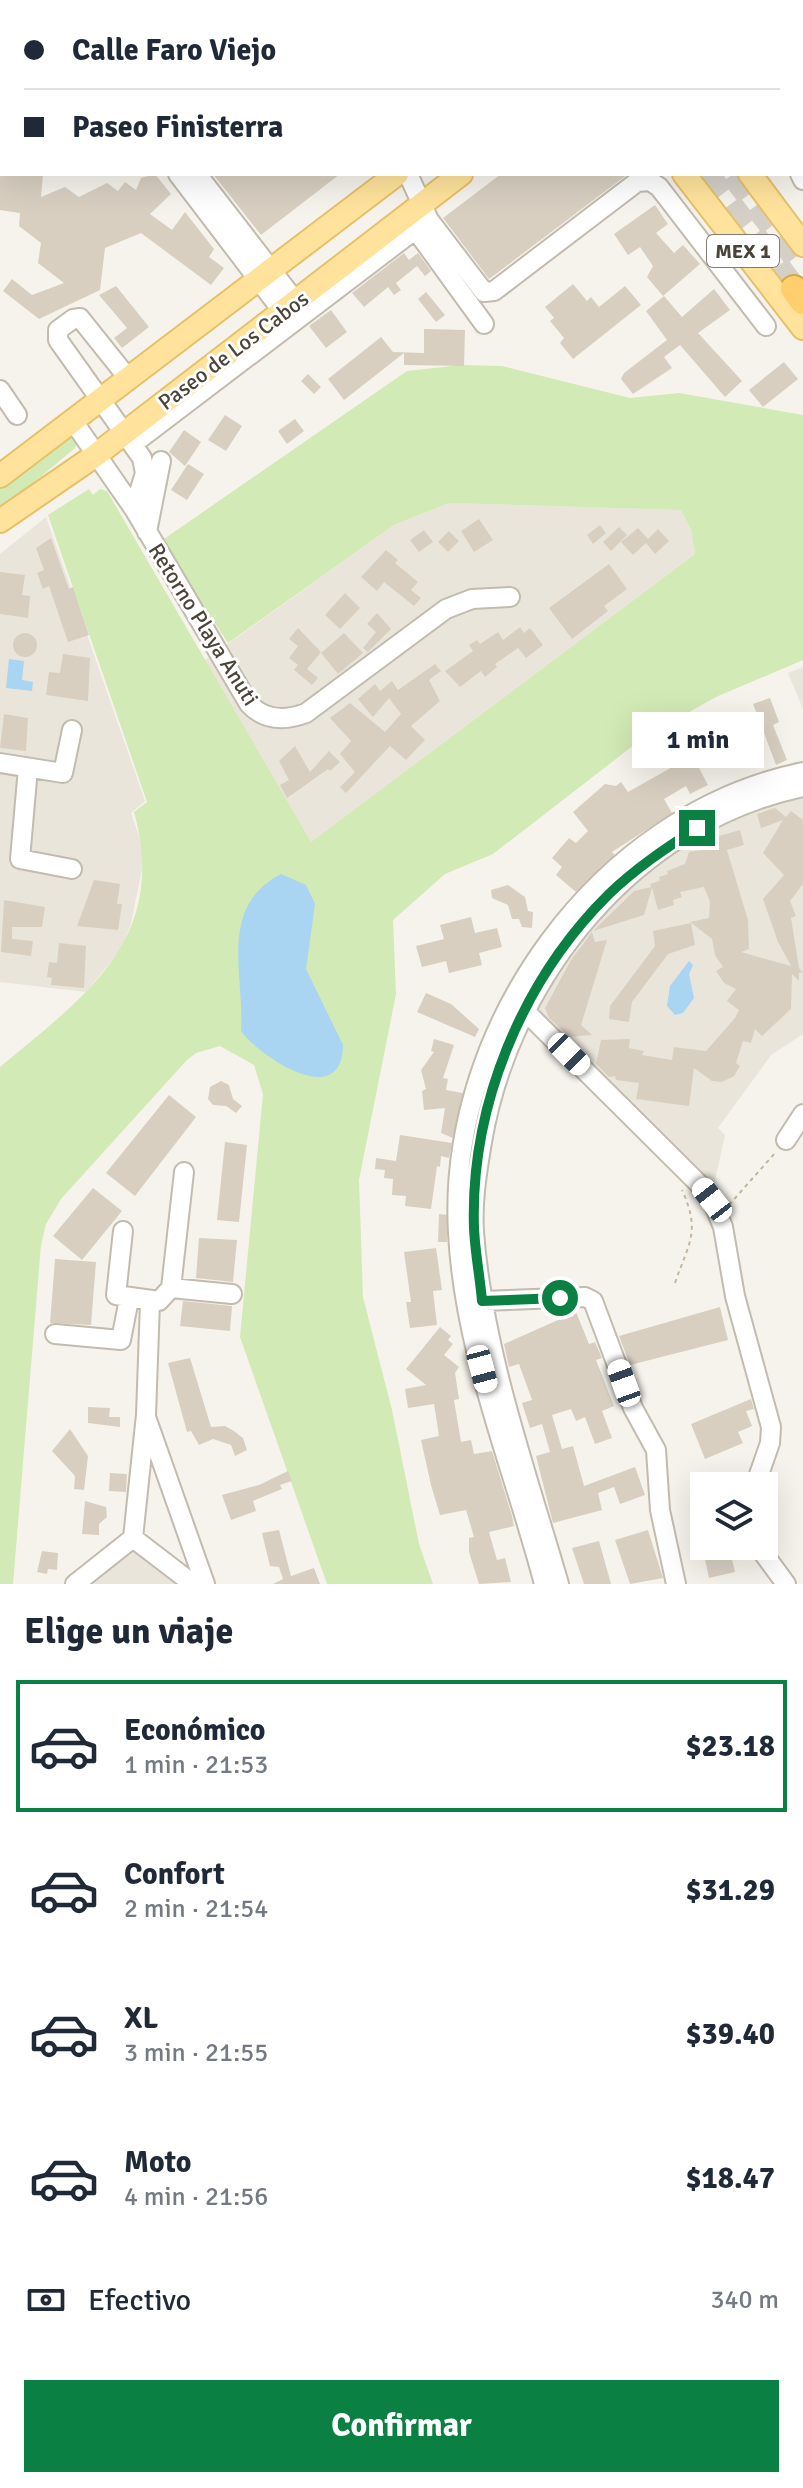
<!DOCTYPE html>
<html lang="es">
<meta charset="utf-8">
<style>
:root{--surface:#fff;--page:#f2f2f3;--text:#1f2937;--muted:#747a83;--line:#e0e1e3;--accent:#0b8043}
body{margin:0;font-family:Signika,sans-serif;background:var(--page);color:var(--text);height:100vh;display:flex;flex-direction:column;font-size:30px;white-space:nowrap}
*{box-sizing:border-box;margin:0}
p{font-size:26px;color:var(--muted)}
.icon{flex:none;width:44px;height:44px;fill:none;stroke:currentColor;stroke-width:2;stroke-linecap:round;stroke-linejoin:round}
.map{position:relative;height:1584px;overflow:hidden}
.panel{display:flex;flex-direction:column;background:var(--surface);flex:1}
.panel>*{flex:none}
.hud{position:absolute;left:0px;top:0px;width:804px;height:176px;box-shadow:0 8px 32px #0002;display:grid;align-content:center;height:176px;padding:0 24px;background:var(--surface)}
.controls{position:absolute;left:690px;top:1472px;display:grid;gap:16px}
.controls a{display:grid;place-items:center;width:88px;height:88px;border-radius:0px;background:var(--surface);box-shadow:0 8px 32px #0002;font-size:40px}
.end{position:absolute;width:36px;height:36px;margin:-18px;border:10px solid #0b8043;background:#fff;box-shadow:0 0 0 4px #fff}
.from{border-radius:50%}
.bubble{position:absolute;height:56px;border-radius:0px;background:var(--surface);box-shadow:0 8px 32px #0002;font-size:26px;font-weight:700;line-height:56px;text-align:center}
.car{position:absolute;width:24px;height:48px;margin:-24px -12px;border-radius:10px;box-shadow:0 0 6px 2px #0007;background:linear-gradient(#fff 24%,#345 0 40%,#fff 0 76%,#345 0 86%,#fff 0)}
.hud b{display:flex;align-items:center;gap:28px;height:76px;font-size:30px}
.hud b+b{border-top:2px solid var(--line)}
.hud i{width:20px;height:20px;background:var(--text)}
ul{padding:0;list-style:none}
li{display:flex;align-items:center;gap:24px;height:132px;margin:0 16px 12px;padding:0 8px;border:4px solid transparent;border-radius:0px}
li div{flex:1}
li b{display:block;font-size:30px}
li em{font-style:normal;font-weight:700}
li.active{border-color:var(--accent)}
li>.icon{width:72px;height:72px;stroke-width:1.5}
h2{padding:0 24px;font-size:36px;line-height:96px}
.pay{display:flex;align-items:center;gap:20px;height:88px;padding:0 24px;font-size:30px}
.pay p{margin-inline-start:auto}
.button{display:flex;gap:16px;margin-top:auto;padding:16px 24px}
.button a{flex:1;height:92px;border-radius:0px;background:var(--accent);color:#fff;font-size:32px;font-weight:700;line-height:92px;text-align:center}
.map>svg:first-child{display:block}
</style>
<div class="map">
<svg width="803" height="1584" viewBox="0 0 803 1584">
<rect width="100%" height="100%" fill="#f6f3ec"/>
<path fill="#eae5da" d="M 449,503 L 681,510 L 691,530 L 695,554 L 311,842 L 204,661 L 394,525 Z
M 46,517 L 145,801 L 131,813 L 142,845 L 142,869 L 131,923 L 122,948 L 86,992 L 0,982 L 0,554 Z
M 803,667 L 803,709 L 788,673 Z
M 803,790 L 803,1034 L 771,1055 L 718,1128 L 725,1135 L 710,1203 L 522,1013 L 583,924 L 694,831 Z
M 140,1547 L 180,1584 L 84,1584 Z"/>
<path fill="#d2eab5" d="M 462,365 L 502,366 L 630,398 L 679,393 L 803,415 L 803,660 L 716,697 L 643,738 L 493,854 L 445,874 L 393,920 L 396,994 L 359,1180 L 363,1297 L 392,1410 L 419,1544 L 433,1584 L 327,1584 L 240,1337 L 263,1094 L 254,1065 L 220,1046 L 196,1053 L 186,1061 L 61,1199 L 46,1224 L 41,1245 L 13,1584 L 0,1584 L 0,1067 C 86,995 169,939 134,812 L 147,802 L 48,515 L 89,489 L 93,495 L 100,489 L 107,491 L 311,842 L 695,554 L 691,530 L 681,510 L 449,503 L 394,525 L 228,643 L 161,541 L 407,371 Z
M 67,433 L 79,437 L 75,448 L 0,511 L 0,482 Z"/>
<path fill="#e5e3e0" d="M 286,0 L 485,0 L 486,2 L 287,2 Z"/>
<path fill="#a9d4f2" d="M 9,659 L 24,661 L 22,680 L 33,682 L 32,691 L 6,688 Z
M 281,874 L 306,885 L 315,904 L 306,969 L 343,1045 C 342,1112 260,1057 241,1031 C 245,976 217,907 281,874 Z
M 689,961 L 693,965 L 689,974 L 694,998 L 683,1013 L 675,1015 L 667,1006 L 670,986 Z"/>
<path fill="#d8cfc1" d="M 0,174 L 43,174 L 41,197 L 65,187 L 79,197 L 107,183 L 118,191 L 125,182 L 136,190 L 141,178 L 155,174 L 171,194 L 150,214 L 172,230 L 185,212 L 214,249 L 209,257 L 224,268 L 211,285 L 141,233 L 105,248 L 100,290 L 39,319 L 3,291 L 12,279 L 32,295 L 64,283 L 38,263 L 41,243 L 19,226 L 20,213 L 0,210 Z
M 213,174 L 340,174 L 261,235 Z
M 501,174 L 628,174 L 489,279 L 443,218 Z
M 655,205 L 668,224 L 656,233 L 674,253 L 683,245 L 700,264 L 663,296 L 647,277 L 653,266 L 640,247 L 628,255 L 614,234 Z
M 404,253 L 409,260 L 418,253 L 431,271 L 425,276 L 417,266 L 396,283 L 401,290 L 394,295 L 388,287 L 364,307 L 352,293 Z
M 573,284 L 587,301 L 591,297 L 599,307 L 625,286 L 641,305 L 573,359 L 560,343 L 564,338 L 550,321 L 554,318 L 545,307 Z
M 116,286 L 149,327 L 122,348 L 114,338 L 127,328 L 99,295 Z
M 714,289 L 730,310 L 698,333 L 742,381 L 725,397 L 680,345 L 664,357 L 672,368 L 633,394 L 621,379 L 624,373 L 667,340 L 646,311 L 664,296 L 682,317 Z
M 426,292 L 445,315 L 436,322 L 418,299 Z
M 331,310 L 347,332 L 326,348 L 309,326 Z
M 424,329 L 465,330 L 464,366 L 404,365 L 404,353 L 344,400 L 328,379 L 381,337 L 393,352 L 424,353 Z
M 784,362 L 798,379 L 763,407 L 749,390 Z
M 308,374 L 321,387 L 314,394 L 301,381 Z
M 225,415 L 242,426 L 226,451 L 208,440 Z
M 295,419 L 304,431 L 287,444 L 278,431 Z
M 184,430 L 201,442 L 185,466 L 169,452 Z
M 188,464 L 204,474 L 187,500 L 171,490 Z
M 479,519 L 493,540 L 474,552 L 461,531 Z
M 600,525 L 606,533 L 593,544 L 587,535 Z
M 619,527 L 627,535 L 611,551 L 603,542 Z
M 638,528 L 648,539 L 658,529 L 669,541 L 655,554 L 646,543 L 633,555 L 621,542 Z
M 424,530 L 433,542 L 419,552 L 410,540 Z
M 449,531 L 459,541 L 448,552 L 438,542 Z
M 51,538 L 69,589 L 73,587 L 89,635 L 68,642 L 49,586 L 43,589 L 37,573 L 44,570 L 36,548 Z
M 386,550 L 398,560 L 395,563 L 418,582 L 411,590 L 421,598 L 414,606 L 384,582 L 377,591 L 361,577 Z
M 609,564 L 627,589 L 604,606 L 608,611 L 572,639 L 549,608 Z
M 0,572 L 25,575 L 22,595 L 30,596 L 28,618 L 0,614 Z
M 345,593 L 360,608 L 340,629 L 325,615 Z
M 377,613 L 391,629 L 368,652 L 363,648 L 376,632 L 367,624 Z
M 520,627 L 524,633 L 530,628 L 543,645 L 526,658 L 518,648 L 495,664 L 497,667 L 485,677 L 481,671 L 460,687 L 445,671 L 473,651 L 469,645 L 477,640 L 480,644 L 498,632 L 503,640 Z
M 298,628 L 321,652 L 307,669 L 318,678 L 312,685 L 294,670 L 298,665 L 289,658 L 298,646 L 289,639 Z
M 344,633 L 363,653 L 338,674 L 321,653 Z
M13 645a12 12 0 1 1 24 0a12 12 0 1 1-24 0Z
M 63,654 L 90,658 L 88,701 L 46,695 L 49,672 L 60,673 Z
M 435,664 L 441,671 L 429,680 L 440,701 L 411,726 L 425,740 L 406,760 L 390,746 L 346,793 L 340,787 L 355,772 L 340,754 L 351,741 L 330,718 L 350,703 L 385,732 L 401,714 L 389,698 L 373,717 L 358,699 L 375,684 L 380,691 L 392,681 L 398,690 Z
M 770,698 L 779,722 L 773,725 L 787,760 L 776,765 L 753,704 Z
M 4,714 L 28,718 L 26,751 L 0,748 Z
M 733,718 L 745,742 L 699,768 L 708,785 L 690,794 L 686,786 L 664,799 L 672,813 L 612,852 L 615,855 L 576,892 L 556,875 L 562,867 L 552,858 L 569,838 L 576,843 L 588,831 L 573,812 L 605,784 L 616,786 L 621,782 L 628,792 L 699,752 L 695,742 L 715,733 L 712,728 Z
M 295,746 L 310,772 L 329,751 L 340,762 L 330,771 L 328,769 L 287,798 L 280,785 L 289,780 L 279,761 Z
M 775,808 L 786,817 L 791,811 L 803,820 L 803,884 L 790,901 L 796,916 L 791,918 L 799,968 L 803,972 L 799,973 L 799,981 L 792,974 L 791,1009 L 762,1036 L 755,1029 L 751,1043 L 743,1041 L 736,1063 L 740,1066 L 734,1076 L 722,1082 L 712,1081 L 694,1068 L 689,1106 L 636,1099 L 639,1083 L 616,1080 L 615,1076 L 609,1077 L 596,1064 L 601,1040 L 630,1039 L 629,1048 L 644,1051 L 642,1055 L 672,1060 L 674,1047 L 706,1051 L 735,1018 L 739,1010 L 727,1001 L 736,989 L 724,983 L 716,971 L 723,967 L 715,955 L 712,939 L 690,922 L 709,918 L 710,902 L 704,887 L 680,892 L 682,897 L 673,900 L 674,905 L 658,910 L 652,888 L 644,915 L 593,931 L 634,891 L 651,887 L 650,884 L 660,881 L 659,877 L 668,874 L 667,871 L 685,864 L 689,852 L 702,850 L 704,843 L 712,838 L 740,830 L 744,845 L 727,850 L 748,920 L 749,949 L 741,952 L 791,966 L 778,942 L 763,899 L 784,875 L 763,853 L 783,820 L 761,828 L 757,814 Z
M 94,880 L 120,884 L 117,904 L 122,904 L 118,930 L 77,926 Z
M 508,885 L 525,897 L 528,911 L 533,912 L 532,928 L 522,927 L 519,919 L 512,919 L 508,905 L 492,898 L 491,890 Z
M 4,900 L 45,907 L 42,927 L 12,927 L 12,939 L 33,941 L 31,956 L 1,952 Z
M 471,917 L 475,933 L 497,928 L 502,947 L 479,953 L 482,965 L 449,973 L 446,961 L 422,967 L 416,946 L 444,939 L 440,925 Z
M 691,923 L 695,945 L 668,954 L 632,1002 L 629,1022 L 609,1019 L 610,1006 L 655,946 L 653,931 Z
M 592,932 L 595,942 L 607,940 L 581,1025 L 592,1035 L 569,1037 L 549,1018 L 545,1008 L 571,960 Z
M 59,943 L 86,946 L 84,988 L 51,985 L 52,978 L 47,977 L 49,962 L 57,963 Z
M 426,993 L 451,1004 L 479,1029 L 475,1037 L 417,1012 Z
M 434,1039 L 454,1045 L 443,1078 L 448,1079 L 446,1090 L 463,1093 L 453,1138 L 441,1133 L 445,1108 L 424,1110 L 422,1091 L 426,1089 L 421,1070 L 434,1052 L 431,1051 Z
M 221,1081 L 229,1085 L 233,1099 L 242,1106 L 236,1113 L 226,1106 L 213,1105 L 208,1099 L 210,1087 Z
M 169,1095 L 196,1117 L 135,1196 L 106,1173 Z
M 400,1135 L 452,1143 L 449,1158 L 441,1156 L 440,1167 L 437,1166 L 431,1209 L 405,1206 L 406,1196 L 392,1195 L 393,1179 L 384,1178 L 385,1170 L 375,1169 L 376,1158 L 396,1161 Z
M 225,1142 L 247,1145 L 239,1222 L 217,1220 Z
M 93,1188 L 122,1211 L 82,1260 L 53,1236 Z
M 439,1214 L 447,1215 L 447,1242 L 438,1242 Z
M 199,1238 L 237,1240 L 233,1282 L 196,1278 Z
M 436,1248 L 442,1290 L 433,1291 L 437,1325 L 410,1328 L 406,1302 L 411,1302 L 404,1252 Z
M 55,1259 L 96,1262 L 91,1325 L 50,1323 Z
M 183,1301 L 232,1306 L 230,1331 L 180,1326 Z
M 720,1307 L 728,1340 L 630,1365 L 619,1336 Z
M 576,1312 L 589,1344 L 595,1342 L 602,1358 L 596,1360 L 614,1406 L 602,1411 L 612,1438 L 595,1444 L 585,1417 L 576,1421 L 571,1409 L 552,1415 L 562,1449 L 573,1446 L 584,1486 L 635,1467 L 645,1495 L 620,1504 L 614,1487 L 598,1493 L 602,1510 L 553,1523 L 536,1456 L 550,1452 L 542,1424 L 530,1428 L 522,1403 L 532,1400 L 519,1364 L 509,1367 L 504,1344 Z
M 440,1327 L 451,1336 L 448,1340 L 453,1344 L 444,1355 L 459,1367 L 455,1373 L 459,1399 L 454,1400 L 461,1442 L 471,1440 L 474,1454 L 492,1451 L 512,1516 L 514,1526 L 489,1532 L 497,1560 L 505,1558 L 511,1582 L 479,1584 L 469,1552 L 469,1538 L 474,1537 L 466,1510 L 440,1515 L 431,1485 L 421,1440 L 439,1436 L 434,1404 L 408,1408 L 405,1389 L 426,1385 L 406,1369 Z
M 190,1358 L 211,1427 L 225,1426 L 234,1431 L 243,1438 L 247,1450 L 235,1456 L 231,1445 L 213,1439 L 199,1445 L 191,1431 L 187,1432 L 168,1363 Z
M 751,1399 L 754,1409 L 746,1411 L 752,1426 L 738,1432 L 743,1443 L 705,1459 L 691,1424 Z
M 88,1407 L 110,1408 L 109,1417 L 120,1417 L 120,1427 L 88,1423 Z
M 70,1429 L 88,1456 L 84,1490 L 74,1489 L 75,1476 L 52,1451 Z
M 288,1471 L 292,1481 L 280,1485 L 282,1489 L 253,1501 L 256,1511 L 231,1520 L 222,1495 L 259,1485 Z
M 110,1473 L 127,1474 L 126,1492 L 109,1491 Z
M 85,1501 L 106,1507 L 107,1517 L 99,1524 L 99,1535 L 82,1534 Z
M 279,1530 L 291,1576 L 314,1568 L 320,1584 L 273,1584 L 283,1579 L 279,1567 L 270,1566 L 262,1533 Z
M 648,1530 L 663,1578 L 630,1584 L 615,1540 Z
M 599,1541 L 611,1584 L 584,1584 L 572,1548 Z
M 702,1546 L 729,1546 L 735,1572 L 709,1578 Z
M 42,1551 L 58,1553 L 57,1570 L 48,1569 L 47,1574 L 37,1572 Z"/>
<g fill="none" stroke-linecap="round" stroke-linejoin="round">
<path stroke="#d4d0c8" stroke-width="26" stroke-dasharray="26 13" stroke-linecap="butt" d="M 599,0 L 601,2
M 706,174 L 794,289
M 733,174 L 803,266"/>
<g stroke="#c2bbae" stroke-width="22">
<path id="minor" d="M 295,0 L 296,2
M 473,0 L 474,2
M 514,0 L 514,2
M 135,1 L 145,2
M 779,2 L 780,0
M 0,63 L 2,63
M 178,174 L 283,312
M 197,174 L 296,302
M 408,174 L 429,220 L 484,292 L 494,291 L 637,182 L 650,181 L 659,187 L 766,326
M 800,174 L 803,180
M 410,222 L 484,324
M 128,378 L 80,318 L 73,319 L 58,330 L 58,340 L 142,458 L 145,473 L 134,509
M 0,390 L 17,415
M 73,421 L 134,509 L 249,704 C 265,721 285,721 306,713 L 446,609 L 472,599 L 510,597
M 133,444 L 416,229
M 147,532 L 161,461
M 0,763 L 63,773 L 72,730
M 28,768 L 20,859 L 72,869
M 524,1010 L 702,1187 L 712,1200 L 723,1227 L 735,1296 L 771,1427 L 770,1443 L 755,1486
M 786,1140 L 803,1114
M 123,1231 L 116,1295 L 159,1301 L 171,1288 L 184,1172
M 171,1288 L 232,1294
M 482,1301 L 585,1297 L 593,1301 L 633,1408 L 656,1450 L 660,1510 L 676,1584
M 55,1334 L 121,1340 L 129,1299
M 146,1417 L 205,1584
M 133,1538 L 193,1584
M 758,1546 L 786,1584
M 75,1584 L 133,1538 L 146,1415 L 150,1302
M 544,1584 C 514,1469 464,1353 458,1233 C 446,1027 599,814 803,772
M 559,1584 C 526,1470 483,1351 474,1232 C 472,1202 477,1172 482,1142 C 510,977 634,822 803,787"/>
</g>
<g stroke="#e6c16a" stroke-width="26">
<path id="major" d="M 684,174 L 803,328
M 750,174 L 803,245
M 0,476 L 397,174
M 0,521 L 96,455 L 461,174"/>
</g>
<g stroke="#e0a43c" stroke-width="30">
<path id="highway" d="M 537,0 L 539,2
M 658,0 L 660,2
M 568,2 L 570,0
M 700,2 L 701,0
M 731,2 L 732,0
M 794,289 L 803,301"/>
</g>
<path stroke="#c4b79f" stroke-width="2" stroke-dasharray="4 4" stroke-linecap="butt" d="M 729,1205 L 775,1153
M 675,1283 C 689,1242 701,1232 682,1190"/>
<use href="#minor" stroke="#fff" stroke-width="18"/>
<use href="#major" stroke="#ffe39c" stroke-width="22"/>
<use href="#highway" stroke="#ffcf6e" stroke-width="26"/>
</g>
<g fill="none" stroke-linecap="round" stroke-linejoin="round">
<path stroke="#0b8043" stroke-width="10" d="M 560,1298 L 482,1301 C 480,1277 475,1252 474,1228 C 470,1106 522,980 609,894 C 636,868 666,848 697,828"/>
</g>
<g text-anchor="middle" stroke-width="6" stroke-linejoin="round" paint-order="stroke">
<rect fill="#fff" stroke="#817c74" stroke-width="2" x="707" y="235" width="72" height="32" rx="6"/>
<g font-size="20" font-weight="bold" fill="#4b4439">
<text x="743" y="258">MEX 1</text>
</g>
<g font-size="22" fill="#4b4439" stroke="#fff">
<text transform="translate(233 350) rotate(-37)" y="8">Paseo de Los Cabos</text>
<text transform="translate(204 624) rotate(58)" y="8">Retorno Playa Anuti</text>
</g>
</g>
</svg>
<div class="controls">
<a><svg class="icon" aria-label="layers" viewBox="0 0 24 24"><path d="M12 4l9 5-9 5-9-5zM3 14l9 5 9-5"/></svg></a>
</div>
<i class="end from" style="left:560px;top:1298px"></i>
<i class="end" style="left:697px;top:828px"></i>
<div class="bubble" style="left:632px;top:712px;width:132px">1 min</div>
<i class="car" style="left:569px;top:1054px;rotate:135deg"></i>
<i class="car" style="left:712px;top:1200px;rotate:322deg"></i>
<i class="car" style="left:482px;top:1369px;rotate:165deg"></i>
<i class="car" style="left:624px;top:1383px;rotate:340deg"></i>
<div class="hud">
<b><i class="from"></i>Calle Faro Viejo</b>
<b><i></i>Paseo Finisterra</b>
</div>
</div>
<section class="panel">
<h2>Elige un viaje</h2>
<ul>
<li class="active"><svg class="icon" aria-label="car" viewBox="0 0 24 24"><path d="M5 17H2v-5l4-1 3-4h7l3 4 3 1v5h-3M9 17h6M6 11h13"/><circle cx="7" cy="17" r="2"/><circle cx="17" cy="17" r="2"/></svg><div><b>Económico</b><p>1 min · 21:53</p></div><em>$23.18</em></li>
<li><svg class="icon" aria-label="car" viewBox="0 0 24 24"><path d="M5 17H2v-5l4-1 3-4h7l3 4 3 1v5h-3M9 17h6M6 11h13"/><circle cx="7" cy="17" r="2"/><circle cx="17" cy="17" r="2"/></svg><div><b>Confort</b><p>2 min · 21:54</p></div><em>$31.29</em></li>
<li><svg class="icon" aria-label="car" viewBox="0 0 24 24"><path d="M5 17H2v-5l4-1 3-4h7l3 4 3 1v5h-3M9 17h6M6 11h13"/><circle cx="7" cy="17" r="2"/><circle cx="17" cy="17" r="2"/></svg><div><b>XL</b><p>3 min · 21:55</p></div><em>$39.40</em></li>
<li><svg class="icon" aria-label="car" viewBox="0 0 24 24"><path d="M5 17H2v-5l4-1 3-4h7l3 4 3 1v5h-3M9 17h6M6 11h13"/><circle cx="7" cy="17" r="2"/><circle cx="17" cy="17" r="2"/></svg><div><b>Moto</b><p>4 min · 21:56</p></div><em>$18.47</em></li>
</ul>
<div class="pay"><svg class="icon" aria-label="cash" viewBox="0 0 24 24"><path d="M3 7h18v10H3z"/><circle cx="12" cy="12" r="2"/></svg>Efectivo<p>340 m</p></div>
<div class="button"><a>Confirmar</a></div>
</section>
